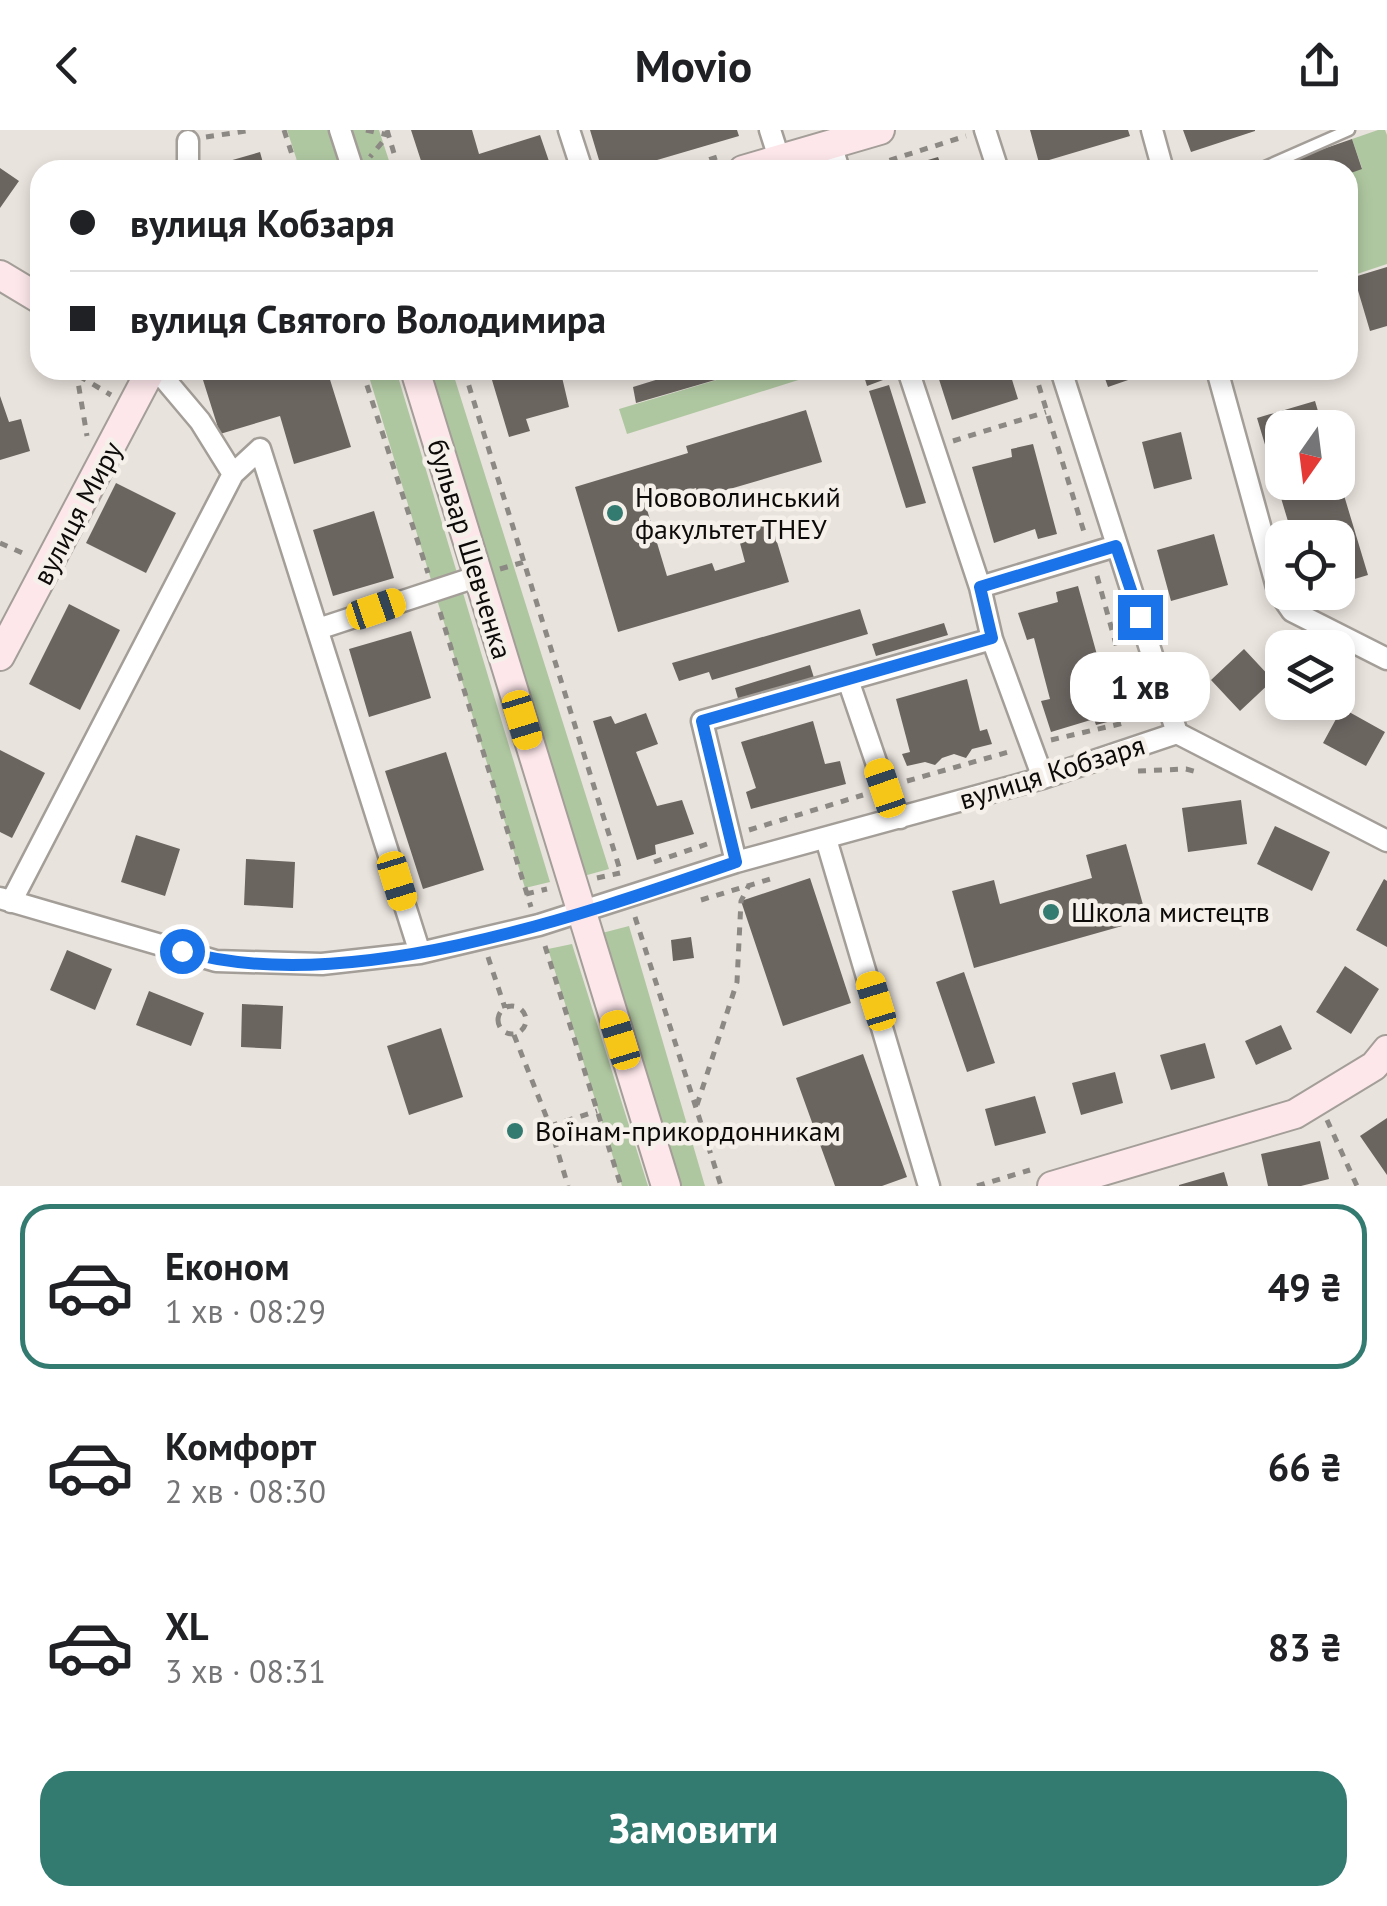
<!DOCTYPE html>
<html lang="uk">
<meta charset="utf-8">
<style>
:root{--surface:#fff;--page:#f2f2f2;--text:#202124;--muted:#757577;--line:#e0e0e0;--accent:#337a71}
body{margin:0;font-family:"PT Sans",sans-serif;background:var(--page);color:var(--text);height:100vh;display:flex;flex-direction:column;font-size:38px;white-space:nowrap}
*{box-sizing:border-box;margin:0}
p{font-size:32px;color:var(--muted)}
.icon{flex:none;width:55px;height:55px;fill:none;stroke:currentColor;stroke-width:2;stroke-linecap:round;stroke-linejoin:round}
.map{position:relative;height:1056px;overflow:hidden}
.drawer{display:flex;flex-direction:column;background:var(--surface);flex:1}
.drawer>*{flex:none}
.top-card{position:absolute;left:30px;top:30px;width:1328px;height:220px;border-radius:30px;box-shadow:0 5px 15px #0003;display:grid;align-content:center;height:220px;padding:0 40px;background:var(--surface)}
.needle{width:65px;rotate:194deg}
.tools{position:absolute;left:1265px;top:280px;display:grid;gap:20px}
.tools a{display:grid;place-items:center;width:90px;height:90px;border-radius:20px;background:var(--surface);box-shadow:0 5px 15px #0003;font-size:50px}
.end{position:absolute;width:45px;height:45px;margin:-22px;border:12px solid #1a73e8;background:#fff;box-shadow:0 0 0 5px #fff}
.from{border-radius:50%}
.bubble{position:absolute;height:70px;border-radius:30px;background:var(--surface);box-shadow:0 5px 15px #0003;font-size:32px;font-weight:700;line-height:70px;text-align:center}
.car{position:absolute;width:30px;height:60px;margin:-30px -15px;border-radius:12px;box-shadow:0 0 8px 2px #0007;background:linear-gradient(#f5c518 24%,#345 0 40%,#f5c518 0 76%,#345 0 86%,#f5c518 0)}
.top-card b{display:flex;align-items:center;gap:35px;height:95px;font-size:38px}
.top-card b+b{border-top:2px solid var(--line)}
.top-card i{width:25px;height:25px;background:var(--text)}
ul{padding:18px 0 0;list-style:none}
li{display:flex;align-items:center;gap:30px;height:165px;margin:0 20px 15px;padding:0 20px;border:5px solid transparent;border-radius:30px}
li div{flex:1}
li b{display:block;font-size:38px}
li em{font-style:normal;font-weight:700}
li.on{border-color:var(--accent)}
li>.icon{width:90px;height:90px;stroke-width:1.5}
.action{display:flex;gap:20px;margin-top:auto;padding:20px 40px}
.action a{flex:1;height:115px;border-radius:30px;background:var(--accent);color:#fff;font-size:40px;font-weight:700;line-height:115px;text-align:center}
header{display:flex;justify-content:space-between;align-items:center;height:130px;padding:0 40px;background:var(--surface);font-size:45px;font-weight:700}
.map>svg:first-child{display:block}
</style>
<header><svg class="icon" aria-label="back" viewBox="0 0 24 24"><path d="M15 5l-7 7 7 7"/></svg>Movio<svg class="icon" aria-label="share" viewBox="0 0 24 24"><path d="M12 15V3M7 8l5-5 5 5M5 13v7h14v-7"/></svg></header>
<div class="map">
<svg width="1387" height="1056" viewBox="0 0 1387 1056">
<rect width="100%" height="100%" fill="#e9e3dd"/>
<path fill="#afc7a1" d="M 287,0 L 329,0 L 342,40 L 300,40 Z
M 344,0 L 379,0 L 392,40 L 357,40 Z
M 1378,0 L 1385,0 L 1387,5 L 1387,134 L 1348,147 L 1348,44 L 1362,38 L 1352,9 Z
M 367,240 L 396,240 L 550,752 L 525,758 Z
M 424,240 L 452,240 L 609,739 L 580,747 Z
M 750,240 L 830,240 L 627,304 L 619,279 Z
M 629,796 L 705,1056 L 672,1056 L 602,803 Z
M 572,814 L 648,1056 L 622,1056 L 548,819 Z"/>
<path fill="#6b6560" d="M 411,0 L 472,0 L 479,24 L 540,5 L 552,40 L 424,40 Z
M 590,0 L 737,0 L 739,6 L 623,40 L 602,40 Z
M 1030,0 L 1128,0 L 1130,6 L 1039,33 Z
M 1183,0 L 1255,0 L 1255,1 L 1191,22 Z
M 1352,9 L 1362,39 L 1348,44 L 1348,40 L 1275,40 L 1274,36 Z
M 260,22 L 265,40 L 209,40 L 208,37 Z
M 938,27 L 943,40 L 912,40 L 911,35 Z
M 0,38 L 19,51 L 0,78 Z
M 1387,137 L 1387,196 L 1370,201 L 1354,147 Z
M 235,240 L 327,240 L 351,317 L 294,334 L 280,286 L 220,304 L 203,250 Z
M 489,240 L 561,243 L 569,277 L 526,289 L 530,301 L 509,307 Z
M 688,240 L 746,241 L 636,273 L 633,257 Z
M 870,240 L 889,240 L 891,247 L 867,256 L 863,243 Z
M 936,240 L 1009,240 L 1018,269 L 952,290 Z
M 1102,240 L 1154,240 L 1154,241 L 1108,257 Z
M 889,255 L 926,373 L 906,378 L 869,261 Z
M 0,266 L 9,292 L 21,289 L 30,321 L 0,330 Z
M 1315,271 L 1323,298 L 1282,298 L 1282,352 L 1340,352 L 1368,445 L 1338,454 L 1338,408 L 1293,408 L 1257,288 Z
M 806,280 L 822,332 L 699,368 L 696,358 L 645,373 L 667,446 L 712,433 L 715,441 L 745,432 L 737,402 L 771,392 L 789,452 L 618,502 L 575,357 L 688,323 L 686,316 Z
M 1181,302 L 1192,349 L 1154,359 L 1142,312 Z
M 1033,314 L 1057,404 L 1038,409 L 1035,399 L 994,413 L 972,337 L 1012,327 L 1011,319 Z
M 116,353 L 176,383 L 146,443 L 86,413 Z
M 374,381 L 394,448 L 333,466 L 313,400 Z
M 1214,404 L 1228,455 L 1171,471 L 1157,420 Z
M 1078,456 L 1115,590 L 1096,595 L 1094,589 L 1051,602 L 1041,571 L 1050,569 L 1034,508 L 1027,510 L 1018,483 L 1058,472 L 1056,462 Z
M 69,474 L 120,500 L 80,580 L 29,554 Z
M 860,479 L 868,504 L 712,550 L 709,542 L 679,551 L 672,533 Z
M 944,493 L 948,505 L 876,526 L 872,514 Z
M 411,501 L 431,568 L 369,587 L 349,519 Z
M 1244,519 L 1273,550 L 1240,581 L 1211,550 Z
M 810,535 L 815,551 L 739,572 L 735,558 Z
M 967,549 L 980,601 L 987,599 L 992,614 L 972,619 L 966,628 L 954,624 L 942,628 L 935,635 L 925,632 L 907,636 L 902,624 L 910,622 L 896,569 Z
M 1342,578 L 1385,602 L 1366,636 L 1323,613 Z
M 646,583 L 658,614 L 636,622 L 657,676 L 682,670 L 694,704 L 655,715 L 656,724 L 637,730 L 593,591 L 611,586 L 615,594 Z
M 813,591 L 825,634 L 840,631 L 846,654 L 751,679 L 746,662 L 756,658 L 741,612 Z
M 0,620 L 45,643 L 12,708 L 0,702 Z
M 446,622 L 484,740 L 423,759 L 385,641 Z
M 1241,670 L 1247,714 L 1188,722 L 1182,678 Z
M 1275,696 L 1330,722 L 1312,761 L 1257,734 Z
M 136,705 L 180,719 L 165,766 L 121,752 Z
M 1126,714 L 1147,789 L 974,838 L 952,761 L 994,750 L 1000,774 L 1092,748 L 1086,725 Z
M 246,729 L 295,732 L 293,778 L 244,775 Z
M 810,748 L 851,873 L 783,896 L 741,771 Z
M 1384,749 L 1387,751 L 1387,817 L 1356,800 Z
M 691,807 L 694,828 L 673,831 L 671,810 Z
M 67,820 L 112,839 L 95,880 L 50,860 Z
M 1345,836 L 1379,859 L 1351,904 L 1316,882 Z
M 964,842 L 995,933 L 967,942 L 936,852 Z
M 149,861 L 204,883 L 191,916 L 136,895 Z
M 242,874 L 283,876 L 281,919 L 241,917 Z
M 1281,895 L 1292,919 L 1256,935 L 1245,911 Z
M 441,898 L 463,967 L 409,985 L 387,916 Z
M 1205,913 L 1215,948 L 1171,960 L 1160,925 Z
M 863,924 L 907,1047 L 882,1056 L 835,1056 L 796,948 Z
M 1115,942 L 1123,973 L 1081,985 L 1072,953 Z
M 1035,966 L 1046,1003 L 995,1016 L 985,979 Z
M 1387,988 L 1387,1045 L 1360,1006 Z
M 1320,1011 L 1329,1049 L 1301,1056 L 1268,1056 L 1261,1024 Z
M 1224,1042 L 1228,1056 L 1179,1056 L 1179,1055 Z"/>
<g fill="none" stroke-linecap="round" stroke-linejoin="round">
<g stroke="#a49e98" stroke-width="15">
<path id="lane" d="M 1258,40 L 1349,0"/>
</g>
<g stroke="#a49e98" stroke-width="25">
<path id="street" d="M 340,0 L 353,40
M 569,0 L 582,40
M 770,0 L 779,28
M 985,0 L 998,40
M 1152,0 L 1163,40
M 188,11 L 188,40
M 831,14 L 839,40
M 157,240 L 200,291 L 233,344
M 908,240 L 980,457 L 992,509 L 1043,648
M 1061,240 L 1177,603
M 1217,240 L 1278,461 L 1292,481 L 1387,529
M 980,457 L 1116,416
M 318,499 L 479,446
M 848,550 L 885,658 L 900,688
M 826,709 L 929,1056
M 736,732 L 702,591 L 992,509
M 0,768 L 216,831 L 322,834 L 420,823 L 539,795 L 736,732 L 1043,648 L 1177,603 L 1387,711
M 11,772 L 233,344 L 260,319 L 420,823"/>
</g>
<g stroke="#a49e98" stroke-width="32">
<path id="secondary" d="M 743,40 L 880,0
M 0,145 L 40,169
M 415,240 L 666,1056
M 0,526 L 151,240
M 1052,1056 L 1295,984 L 1374,936 L 1387,920"/>
</g>
<path stroke="#8c8883" stroke-width="5" stroke-dasharray="8 8" stroke-linecap="butt" d="M 284,0 L 297,40
M 366,0 L 388,5 L 370,27
M 387,0 L 399,40
M 206,7 L 253,0
M 679,40 L 720,26
M 859,40 L 966,6
M 76,240 L 87,306
M 362,240 L 428,443
M 464,240 L 621,743
M 1034,240 L 1084,402
M 79,246 L 111,265
M 953,311 L 1046,282
M 0,413 L 25,424
M 500,439 L 524,432
M 1097,446 L 1135,583
M 440,482 L 531,777
M 1051,610 L 1124,593 L 1135,583 L 1149,581
M 1138,641 L 1186,639 L 1201,643
M 907,651 L 1012,621
M 749,700 L 863,665
M 654,732 L 710,713
M 597,748 L 620,743
M 526,764 L 547,759
M 701,770 L 777,747
M 635,787 L 721,1056
M 545,816 L 621,1056
M 488,827 L 505,878
M498 890a14 14 0 1 1 28 0a14 14 0 1 1-28 0Z
M 514,905 L 550,996 L 568,1056
M 697,975 L 737,852 L 741,771 L 749,755
M 1327,990 L 1357,1056
M 550,996 L 597,981
M 977,1056 L 1030,1040"/>
<use href="#lane" stroke="#fff" stroke-width="10"/>
<use href="#street" stroke="#fff" stroke-width="20"/>
<use href="#secondary" stroke="#fde7eb" stroke-width="28"/>
</g>
<g fill="none" stroke-linecap="round" stroke-linejoin="round">
<path stroke="#1a73e8" stroke-width="12" d="M 182,821 C 345,868 580,786 736,732 L 702,591 L 992,508 L 980,457 L 1116,416 L 1140,487"/>
</g>
<g fill="#337a71" stroke="#f6f0ea" stroke-width="4">
<circle cx="615" cy="383" r="10"/>
<circle cx="1051" cy="782" r="10"/>
<circle cx="515" cy="1001" r="10"/>
</g>
<g text-anchor="middle" stroke-width="9" stroke-linejoin="round" paint-order="stroke">
<g font-size="28" fill="#0d0b09" stroke="#f6f0ea" text-anchor="start">
<text x="635" y="377">Нововолинський<tspan x="635" dy="32">факультет ТНЕУ</tspan></text>
<text x="1071" y="792">Школа мистецтв</text>
<text x="535" y="1011">Воїнам-прикордонникам</text>
</g>
<g font-size="28" fill="#0d0b09" stroke="#f6f0ea">
<text transform="translate(77 383) rotate(-62)" y="10">вулиця Миру</text>
<text transform="translate(470 419) rotate(73)" y="10">бульвар Шевченка</text>
<text transform="translate(1052 642) rotate(-17)" y="10">вулиця Кобзаря</text>
</g>
</g>
</svg>
<div class="tools">
<a><svg class="needle" viewBox="-14 -14 28 28"><path d="M0-13l5 13h-10z" fill="#e53935"/><path d="M0 13l5-13h-10z" fill="#757577"/></svg></a>
<a><svg class="icon" aria-label="locate" viewBox="0 0 24 24"><circle cx="12" cy="12" r="6"/><path d="M12 2v4M12 18v4M2 12h4M18 12h4"/></svg></a>
<a><svg class="icon" aria-label="layers" viewBox="0 0 24 24"><path d="M12 4l9 5-9 5-9-5zM3 14l9 5 9-5"/></svg></a>
</div>
<i class="end from" style="left:182px;top:821px"></i>
<i class="end" style="left:1140px;top:487px"></i>
<div class="bubble" style="left:1070px;top:522px;width:140px">1 хв</div>
<i class="car" style="left:376px;top:479px;rotate:71deg"></i>
<i class="car" style="left:522px;top:590px;rotate:163deg"></i>
<i class="car" style="left:885px;top:658px;rotate:341deg"></i>
<i class="car" style="left:397px;top:751px;rotate:163deg"></i>
<i class="car" style="left:876px;top:871px;rotate:343deg"></i>
<i class="car" style="left:620px;top:910px;rotate:343deg"></i>
<div class="top-card">
<b><i class="from"></i>вулиця Кобзаря</b>
<b><i></i>вулиця Святого Володимира</b>
</div>
</div>
<section class="drawer">
<ul>
<li class="on"><svg class="icon" aria-label="car" viewBox="0 0 24 24"><path d="M5 17H2v-5l4-1 3-4h7l3 4 3 1v5h-3M9 17h6M6 11h13"/><circle cx="7" cy="17" r="2"/><circle cx="17" cy="17" r="2"/></svg><div><b>Економ</b><p>1 хв · 08:29</p></div><em>49 ₴</em></li>
<li><svg class="icon" aria-label="car" viewBox="0 0 24 24"><path d="M5 17H2v-5l4-1 3-4h7l3 4 3 1v5h-3M9 17h6M6 11h13"/><circle cx="7" cy="17" r="2"/><circle cx="17" cy="17" r="2"/></svg><div><b>Комфорт</b><p>2 хв · 08:30</p></div><em>66 ₴</em></li>
<li><svg class="icon" aria-label="car" viewBox="0 0 24 24"><path d="M5 17H2v-5l4-1 3-4h7l3 4 3 1v5h-3M9 17h6M6 11h13"/><circle cx="7" cy="17" r="2"/><circle cx="17" cy="17" r="2"/></svg><div><b>XL</b><p>3 хв · 08:31</p></div><em>83 ₴</em></li>
</ul>
<div class="action"><a>Замовити</a></div>
</section>
